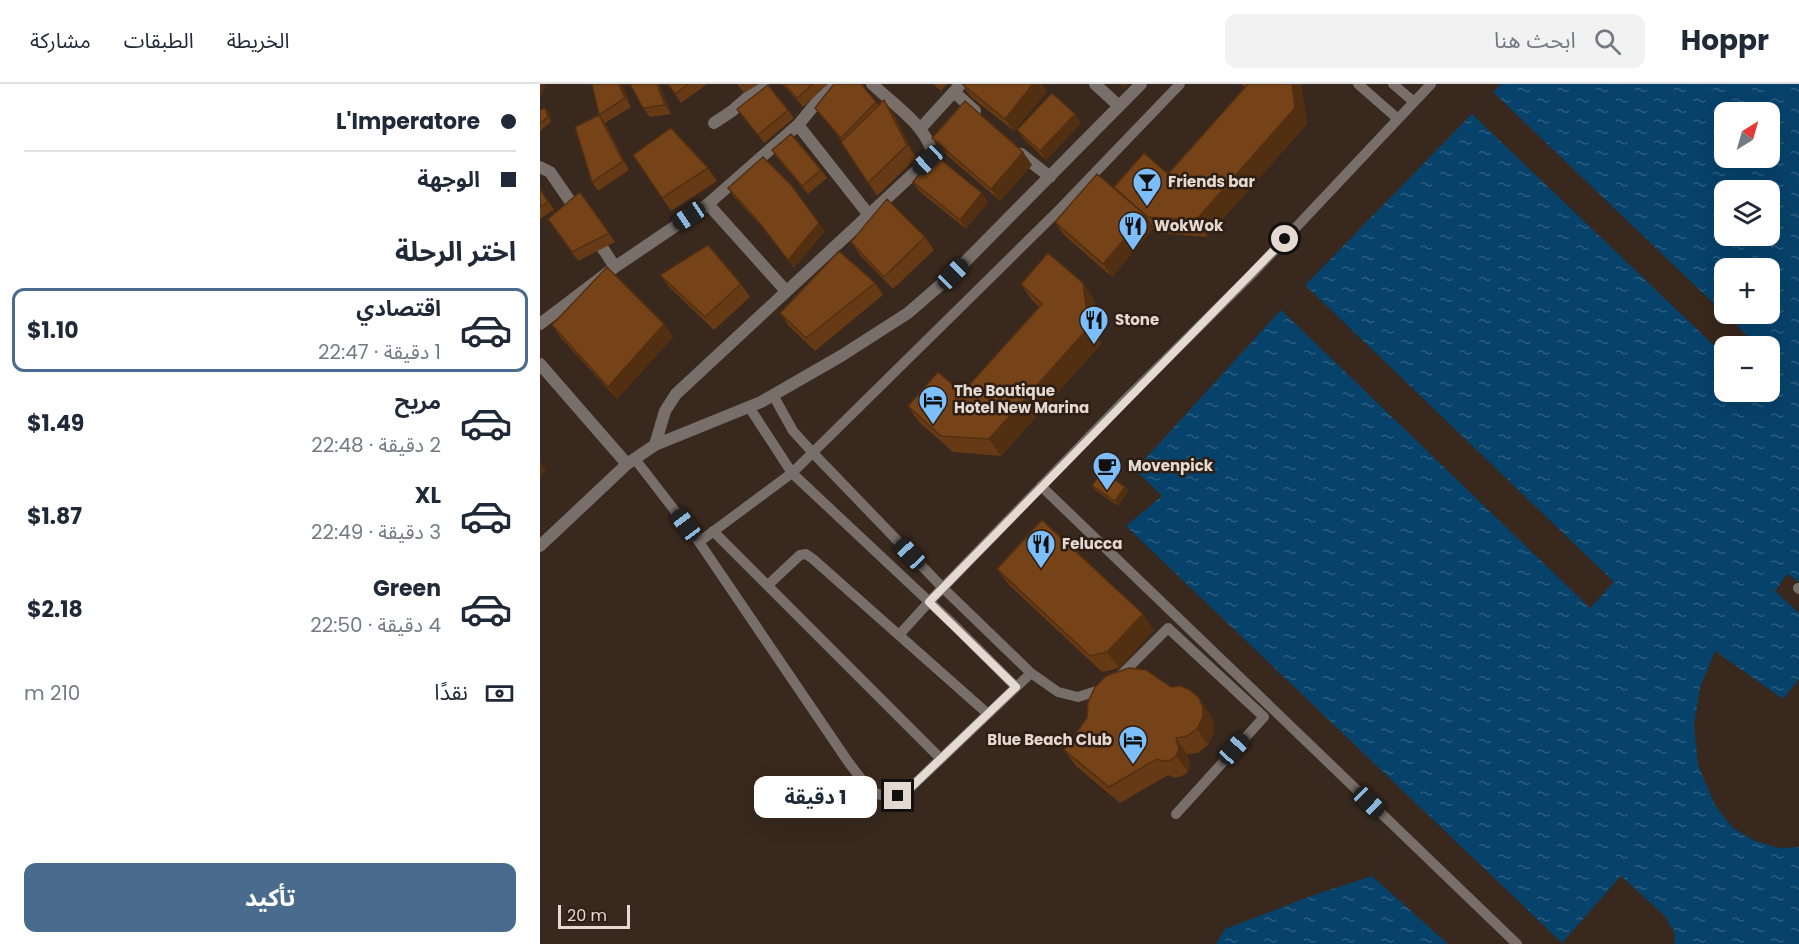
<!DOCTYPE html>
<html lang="ar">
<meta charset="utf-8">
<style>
:root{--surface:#fff;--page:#f2f2f3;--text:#1f2937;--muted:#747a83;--line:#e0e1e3;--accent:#496c8e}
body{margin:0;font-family:Poppins,"Noto Sans Arabic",sans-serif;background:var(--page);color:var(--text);direction:rtl;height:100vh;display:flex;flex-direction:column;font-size:22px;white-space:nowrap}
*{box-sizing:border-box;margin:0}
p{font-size:20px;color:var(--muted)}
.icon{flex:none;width:33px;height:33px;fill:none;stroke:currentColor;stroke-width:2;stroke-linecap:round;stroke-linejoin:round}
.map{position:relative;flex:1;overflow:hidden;direction:ltr}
.panel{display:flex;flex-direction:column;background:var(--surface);width:540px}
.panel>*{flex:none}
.banner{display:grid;align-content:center;height:132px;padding:0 24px;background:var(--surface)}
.needle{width:39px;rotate:37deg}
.fabs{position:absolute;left:1174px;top:18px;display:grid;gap:12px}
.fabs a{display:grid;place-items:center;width:66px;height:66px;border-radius:12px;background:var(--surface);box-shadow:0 6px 24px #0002;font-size:30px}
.scale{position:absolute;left:18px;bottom:15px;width:72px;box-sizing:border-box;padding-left:6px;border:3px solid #e5dad2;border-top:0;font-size:16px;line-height:21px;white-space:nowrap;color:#e5dad2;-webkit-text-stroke:4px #2e1e13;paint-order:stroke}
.end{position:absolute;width:27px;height:27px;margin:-14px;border:8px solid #e5dad2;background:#111;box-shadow:0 0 0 3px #111}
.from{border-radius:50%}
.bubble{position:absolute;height:42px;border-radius:12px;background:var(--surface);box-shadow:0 6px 24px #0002;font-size:20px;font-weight:700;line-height:42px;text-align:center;direction:rtl}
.car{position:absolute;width:18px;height:36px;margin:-18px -9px;border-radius:8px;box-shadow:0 0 4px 2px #0007;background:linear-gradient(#222 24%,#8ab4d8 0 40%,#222 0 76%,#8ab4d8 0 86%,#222 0)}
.banner b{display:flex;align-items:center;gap:21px;height:57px;font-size:22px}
.banner b+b{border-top:2px solid var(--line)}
.banner i{width:15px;height:15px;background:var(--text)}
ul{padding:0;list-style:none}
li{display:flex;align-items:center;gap:18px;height:84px;margin:0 12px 9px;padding:0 12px;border:3px solid transparent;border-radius:12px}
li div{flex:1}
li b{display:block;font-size:22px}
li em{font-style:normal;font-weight:700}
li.current{border-color:var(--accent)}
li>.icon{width:54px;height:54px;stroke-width:1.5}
h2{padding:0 24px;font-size:27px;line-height:72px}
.pay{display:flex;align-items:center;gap:15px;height:66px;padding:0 24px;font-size:22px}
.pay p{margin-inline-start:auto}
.action{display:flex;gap:12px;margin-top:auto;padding:12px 24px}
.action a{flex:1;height:69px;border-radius:12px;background:var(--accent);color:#fff;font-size:24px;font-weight:700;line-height:69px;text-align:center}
header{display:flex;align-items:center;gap:36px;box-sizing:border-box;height:84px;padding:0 30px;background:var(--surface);border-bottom:2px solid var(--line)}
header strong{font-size:28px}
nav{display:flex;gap:33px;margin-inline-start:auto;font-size:21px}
.search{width:420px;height:54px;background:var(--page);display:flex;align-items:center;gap:15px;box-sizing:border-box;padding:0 21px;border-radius:12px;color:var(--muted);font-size:22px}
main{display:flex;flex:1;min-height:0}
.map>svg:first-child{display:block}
</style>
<header>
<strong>Hoppr</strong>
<div class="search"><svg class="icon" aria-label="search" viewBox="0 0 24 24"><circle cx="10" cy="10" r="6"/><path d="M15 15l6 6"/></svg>ابحث هنا</div>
<nav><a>الخريطة</a><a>الطبقات</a><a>مشاركة</a></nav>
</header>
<main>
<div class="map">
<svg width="1259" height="860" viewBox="0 0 1259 860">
<defs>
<pattern id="water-ripples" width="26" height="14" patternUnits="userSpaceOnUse" patternTransform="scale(1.5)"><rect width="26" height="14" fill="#07426b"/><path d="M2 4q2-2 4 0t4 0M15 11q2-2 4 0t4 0" fill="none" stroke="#2b5d7f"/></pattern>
</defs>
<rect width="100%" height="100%" fill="#38281d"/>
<path fill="url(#water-ripples)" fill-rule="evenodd" d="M 961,0 L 1259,0 L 1259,860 L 676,860 L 685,845 L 774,811 L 832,792 L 859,763 L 653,574 L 556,478 L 586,442 L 622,412 L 595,386 L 741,226 ZM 1185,28 L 1230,28 L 1230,74 L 1185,74 ZM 1185,106 L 1230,106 L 1230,152 L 1185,152 ZM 1185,184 L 1230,184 L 1230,230 L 1185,230 ZM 1185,262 L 1230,262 L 1230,308 L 1185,308 Z"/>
<path fill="#38281d" d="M 953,8 L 1218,262 L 1185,262 L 1185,272 L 932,30 Z
M 765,201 L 1074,498 L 1050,524 L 741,226 Z
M 586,442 L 1022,859 L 1081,792 L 1126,833 L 1135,851 L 1134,860 L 908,860 L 832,792 L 859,763 L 653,574 L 556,478 Z
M 1247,490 L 1259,498 L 1259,529 L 1235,507 Z
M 1175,567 L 1243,615 L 1259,595 L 1259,763 L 1239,764 L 1215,757 L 1193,744 L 1175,721 L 1158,681 L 1154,641 L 1160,604 Z"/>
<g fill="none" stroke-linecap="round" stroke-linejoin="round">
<path stroke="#786f6a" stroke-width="10" d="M 818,0 L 858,35
M 853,0 L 874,18
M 233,311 L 253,347 L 273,369 L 403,504 L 491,589 L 518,608 L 538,613 L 563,605
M 209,323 L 252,389 L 414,541 L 476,603
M 95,375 L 159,458 L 252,389 L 520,125 L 640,0
M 501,402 L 977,860
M 173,447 L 401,675
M 159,458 L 309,679 C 326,700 335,722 366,708 L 491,589
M 228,501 L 260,471 L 266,470 L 273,475 L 448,630
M 1258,504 L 1259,505
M 359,551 L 389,518 L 583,318 L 713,189 L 891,0
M 578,594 L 628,544 L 724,633 L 636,730"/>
<path stroke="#786f6a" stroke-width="12" d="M 555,0 L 579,22
M 414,8 L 435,27
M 174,39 L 192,27 L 223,0
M 258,41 L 329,131
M 380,45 L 421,0
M 481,70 L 510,93
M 0,83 L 10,88 L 39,130
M 168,120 L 246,207
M 54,151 L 75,183
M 0,240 L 75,183 L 168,120 L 258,41 L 292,0
M 0,280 L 87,380
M 115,361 L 125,327 L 136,310 L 388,76 L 392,67 C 383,39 353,20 332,0
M 0,462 L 87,380 L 115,361 L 221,318 L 301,272 L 368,229 L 413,190 L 601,0"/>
</g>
<path fill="#653a15" d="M 82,0 L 91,23 L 65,39 L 59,31 Z
M 90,0 L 119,0 L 131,30 L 110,33 L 103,24 Z
M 128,0 L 165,0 L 166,1 L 141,19 Z
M 197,0 L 219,0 L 204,9 Z
M 242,0 L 288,0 L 263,23 Z
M 321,0 L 338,21 L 344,16 L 353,29 L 376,74 L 337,112 L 302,57 L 275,24 Z
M 393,0 L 407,0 L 401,7 Z
M 422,0 L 501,0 L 507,7 L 474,47 L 431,13 Z
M 701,0 L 761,0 L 767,40 L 667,153 L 619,149 L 613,144 L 572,193 L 524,151 L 515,138 L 578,109 L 574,103 L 628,90 L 706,4 Z
M 5,24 L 9,28 L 11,38 L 0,47 L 0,26 Z
M 197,25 L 248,26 L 254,34 L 224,59 Z
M 65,39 L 89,86 L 58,107 L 52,98 Z
M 541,39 L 506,76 L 484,55 L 477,46 Z
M 392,54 L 483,68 L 492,81 L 460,117 L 401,66 Z
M 232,66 L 281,86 L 287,94 L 268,110 L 238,75 Z
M 93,71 L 168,84 L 177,97 L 131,127 Z
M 373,98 L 442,109 L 448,118 L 426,145 L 379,107 Z
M 0,104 L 14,126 L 0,135 Z
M 188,104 L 285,147 L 254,184 L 224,145 L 194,113 Z
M 40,108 L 75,158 L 38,177 L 8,135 Z
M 385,153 L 394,166 L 353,205 L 320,171 L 311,158 Z
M 120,191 L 201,200 L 210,213 L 174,246 L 129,203 Z
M 335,199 L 343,211 L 275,267 L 249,242 L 240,229 Z
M 543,199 L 554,216 L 561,260 L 461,372 L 413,368 L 379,338 L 368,322 L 422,309 L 499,223 L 492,216 L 481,200 Z
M 124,240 L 133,253 L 77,315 L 21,254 L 12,241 Z
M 552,402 L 585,403 L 588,407 L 578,422 L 555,406 Z
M 457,485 L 614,546 L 579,584 L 562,588 L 469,501 Z
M 670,630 L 674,639 L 674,649 L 668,661 L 658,669 L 647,670 L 650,682 L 648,688 L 642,692 L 635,694 L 628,691 L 580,719 L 536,682 L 524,666 Z"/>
<path fill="#532f11" d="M 0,0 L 5,0 L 6,3 L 0,13 Z
M 79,0 L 82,0 L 91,23 L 85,14 Z
M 117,0 L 119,0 L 131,30 L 125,21 Z
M 493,0 L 501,0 L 507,7 L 474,47 L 465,35 Z
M 580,0 L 587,0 L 583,4 Z
M 752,0 L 761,0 L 767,40 L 667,153 L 656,136 Z
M 344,16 L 353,29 L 376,74 L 367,61 Z
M 5,24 L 9,28 L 11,38 L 8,33 Z
M 535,30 L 541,39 L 506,76 L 500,67 Z
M 59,31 L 65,39 L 89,86 L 83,77 Z
M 483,68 L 492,81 L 460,117 L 451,105 Z
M 442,109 L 448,118 L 426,145 L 420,136 Z
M 605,131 L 614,144 L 572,193 L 563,180 Z
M 279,139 L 285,147 L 254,184 L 248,176 Z
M 543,199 L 554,216 L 561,260 L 461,372 L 449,355 Z
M 124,240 L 133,253 L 77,315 L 68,303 Z
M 0,378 L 6,386 L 0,393 Z
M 585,403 L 588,407 L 578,422 L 575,417 Z
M 603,530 L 614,546 L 579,584 L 567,568 Z
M 659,614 L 670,630 L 674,639 L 674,649 L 668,661 L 657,645 Z
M 636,654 L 647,670 L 650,682 L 648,688 L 636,672 Z"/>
<path fill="#764318" stroke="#532f11" stroke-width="1.5" d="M 52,0 L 79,0 L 85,14 L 59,31 Z
M 90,0 L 117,0 L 125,21 L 103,24 Z
M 128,0 L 149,0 L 135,10 Z
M 244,0 L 273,0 L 257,14 Z
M 294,0 L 321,0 L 336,18 L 301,54 L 275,24 Z
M 422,0 L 493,0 L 465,35 Z
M 708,0 L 752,0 L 755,24 L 656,136 L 608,133 L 574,103 L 604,69 L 628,90 Z
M 228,1 L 248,26 L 218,51 L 197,25 Z
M 512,9 L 535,30 L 500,67 L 477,46 Z
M 344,16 L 367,61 L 328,99 L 301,58 Z
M 425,17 L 483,68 L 451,105 L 392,54 Z
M 5,24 L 8,33 L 0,40 L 0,26 Z
M 59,31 L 83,77 L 52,98 L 35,43 Z
M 131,44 L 168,84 L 122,114 L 93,71 Z
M 251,50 L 281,86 L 262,102 L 232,66 Z
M 395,71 L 442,109 L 420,136 L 373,98 Z
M 223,73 L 252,102 L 279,139 L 248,176 L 218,137 L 188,104 Z
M 557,90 L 605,131 L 563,180 L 515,138 Z
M 0,105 L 8,118 L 0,123 Z
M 40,108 L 69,149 L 32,168 L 8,135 Z
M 347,115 L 385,153 L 344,193 L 311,158 Z
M 168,161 L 201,200 L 165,233 L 120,191 Z
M 299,167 L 335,199 L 266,254 L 240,229 Z
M 508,169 L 543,199 L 549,243 L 449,355 L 401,352 L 368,322 L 398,288 L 422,309 L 502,220 L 481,200 Z
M 67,183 L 124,240 L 68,303 L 12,241 Z
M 562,387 L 585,403 L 575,417 L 552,402 Z
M 502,436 L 603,530 L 567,568 L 550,572 L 457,485 Z
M 589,584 L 606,586 L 631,603 L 641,602 L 650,606 L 659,614 L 663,623 L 663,633 L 657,645 L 647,652 L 636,654 L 639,665 L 636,672 L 631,676 L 623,677 L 617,675 L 569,703 L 524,666 L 547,634 L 548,618 L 555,603 L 566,592 Z"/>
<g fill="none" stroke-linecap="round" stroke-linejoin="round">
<path stroke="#e5dad2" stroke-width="8" d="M 358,712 L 366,708 L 476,603 L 389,518 L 745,155"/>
</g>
<defs>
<g id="bar-pin" transform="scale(1.5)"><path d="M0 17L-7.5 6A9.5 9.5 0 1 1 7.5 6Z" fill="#7cbef9" stroke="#2e1e13"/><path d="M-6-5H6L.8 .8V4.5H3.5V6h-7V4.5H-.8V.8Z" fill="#111"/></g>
<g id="restaurant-pin" transform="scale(1.5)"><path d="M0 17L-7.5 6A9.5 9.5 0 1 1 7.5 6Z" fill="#7cbef9" stroke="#2e1e13"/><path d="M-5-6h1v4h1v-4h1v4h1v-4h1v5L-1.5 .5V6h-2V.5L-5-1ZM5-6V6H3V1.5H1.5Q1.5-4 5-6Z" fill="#111"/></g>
<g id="hotel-pin" transform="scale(1.5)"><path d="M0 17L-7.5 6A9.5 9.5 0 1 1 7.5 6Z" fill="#7cbef9" stroke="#2e1e13"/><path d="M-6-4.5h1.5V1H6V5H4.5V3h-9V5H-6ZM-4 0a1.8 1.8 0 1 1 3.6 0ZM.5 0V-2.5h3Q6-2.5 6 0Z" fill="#111"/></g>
<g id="cafe-pin" transform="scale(1.5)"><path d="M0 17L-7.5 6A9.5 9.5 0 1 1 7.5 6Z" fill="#7cbef9" stroke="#2e1e13"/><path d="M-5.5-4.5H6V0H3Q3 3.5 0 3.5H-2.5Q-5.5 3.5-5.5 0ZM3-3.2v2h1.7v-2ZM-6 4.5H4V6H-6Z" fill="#111"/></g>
</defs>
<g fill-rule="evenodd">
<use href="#bar-pin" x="607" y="98"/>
<use href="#restaurant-pin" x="593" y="142"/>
<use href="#restaurant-pin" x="554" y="236"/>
<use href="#hotel-pin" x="393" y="316"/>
<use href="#cafe-pin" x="567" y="382"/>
<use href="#restaurant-pin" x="501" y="460"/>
<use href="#hotel-pin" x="593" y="656"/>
</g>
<g text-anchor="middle" stroke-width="5" stroke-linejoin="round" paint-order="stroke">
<g font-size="15" font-weight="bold" fill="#e5dad2" stroke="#2e1e13" text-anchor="start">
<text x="628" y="103">Friends bar</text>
<text x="614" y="147">WokWok</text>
<text x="575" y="241">Stone</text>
<text x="414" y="312">The Boutique<tspan x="414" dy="17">Hotel New Marina</tspan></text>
<text x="588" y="387">Movenpick</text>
<text x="522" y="465">Felucca</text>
<text x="572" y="661" text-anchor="end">Blue Beach Club</text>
</g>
</g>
</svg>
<div class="fabs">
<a><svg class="needle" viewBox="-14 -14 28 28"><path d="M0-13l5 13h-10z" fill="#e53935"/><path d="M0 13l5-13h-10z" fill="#747a83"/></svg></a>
<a><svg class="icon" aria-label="layers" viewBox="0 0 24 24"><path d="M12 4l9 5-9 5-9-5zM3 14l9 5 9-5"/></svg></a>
<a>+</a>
<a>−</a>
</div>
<div class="scale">20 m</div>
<i class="end from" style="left:745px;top:155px"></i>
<i class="end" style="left:358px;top:712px"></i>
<div class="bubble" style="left:214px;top:692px;width:123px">1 دقيقة</div>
<i class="car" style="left:388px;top:76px;rotate:227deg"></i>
<i class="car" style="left:149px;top:132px;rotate:236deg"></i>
<i class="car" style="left:413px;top:190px;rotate:45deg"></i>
<i class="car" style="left:146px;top:441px;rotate:323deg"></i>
<i class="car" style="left:370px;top:470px;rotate:317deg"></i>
<i class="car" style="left:694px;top:665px;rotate:42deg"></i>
<i class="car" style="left:829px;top:718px;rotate:134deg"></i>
</div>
<section class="panel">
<div class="banner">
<b><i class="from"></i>L'Imperatore</b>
<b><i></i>الوجهة</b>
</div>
<h2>اختر الرحلة</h2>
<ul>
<li class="current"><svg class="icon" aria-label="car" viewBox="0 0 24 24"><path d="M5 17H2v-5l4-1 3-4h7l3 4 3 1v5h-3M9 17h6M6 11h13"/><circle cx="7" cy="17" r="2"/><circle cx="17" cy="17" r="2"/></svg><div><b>اقتصادي</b><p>1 دقيقة · 22:47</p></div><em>$1.10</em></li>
<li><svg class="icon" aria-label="car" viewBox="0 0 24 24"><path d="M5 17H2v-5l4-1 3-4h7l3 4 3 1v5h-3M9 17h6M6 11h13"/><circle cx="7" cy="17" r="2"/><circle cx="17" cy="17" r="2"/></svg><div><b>مريح</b><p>2 دقيقة · 22:48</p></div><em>$1.49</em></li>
<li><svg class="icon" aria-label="car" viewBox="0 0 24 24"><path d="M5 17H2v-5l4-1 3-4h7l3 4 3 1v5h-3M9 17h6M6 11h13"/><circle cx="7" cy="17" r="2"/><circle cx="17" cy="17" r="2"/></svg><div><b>XL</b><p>3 دقيقة · 22:49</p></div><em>$1.87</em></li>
<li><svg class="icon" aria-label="car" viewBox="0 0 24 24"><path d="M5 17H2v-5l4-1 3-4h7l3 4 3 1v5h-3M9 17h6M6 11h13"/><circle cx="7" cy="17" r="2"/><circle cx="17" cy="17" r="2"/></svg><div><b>Green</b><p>4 دقيقة · 22:50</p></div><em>$2.18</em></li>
</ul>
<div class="pay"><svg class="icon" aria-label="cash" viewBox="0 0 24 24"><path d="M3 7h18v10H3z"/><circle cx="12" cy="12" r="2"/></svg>نقدًا<p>210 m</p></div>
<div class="action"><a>تأكيد</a></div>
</section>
</main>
